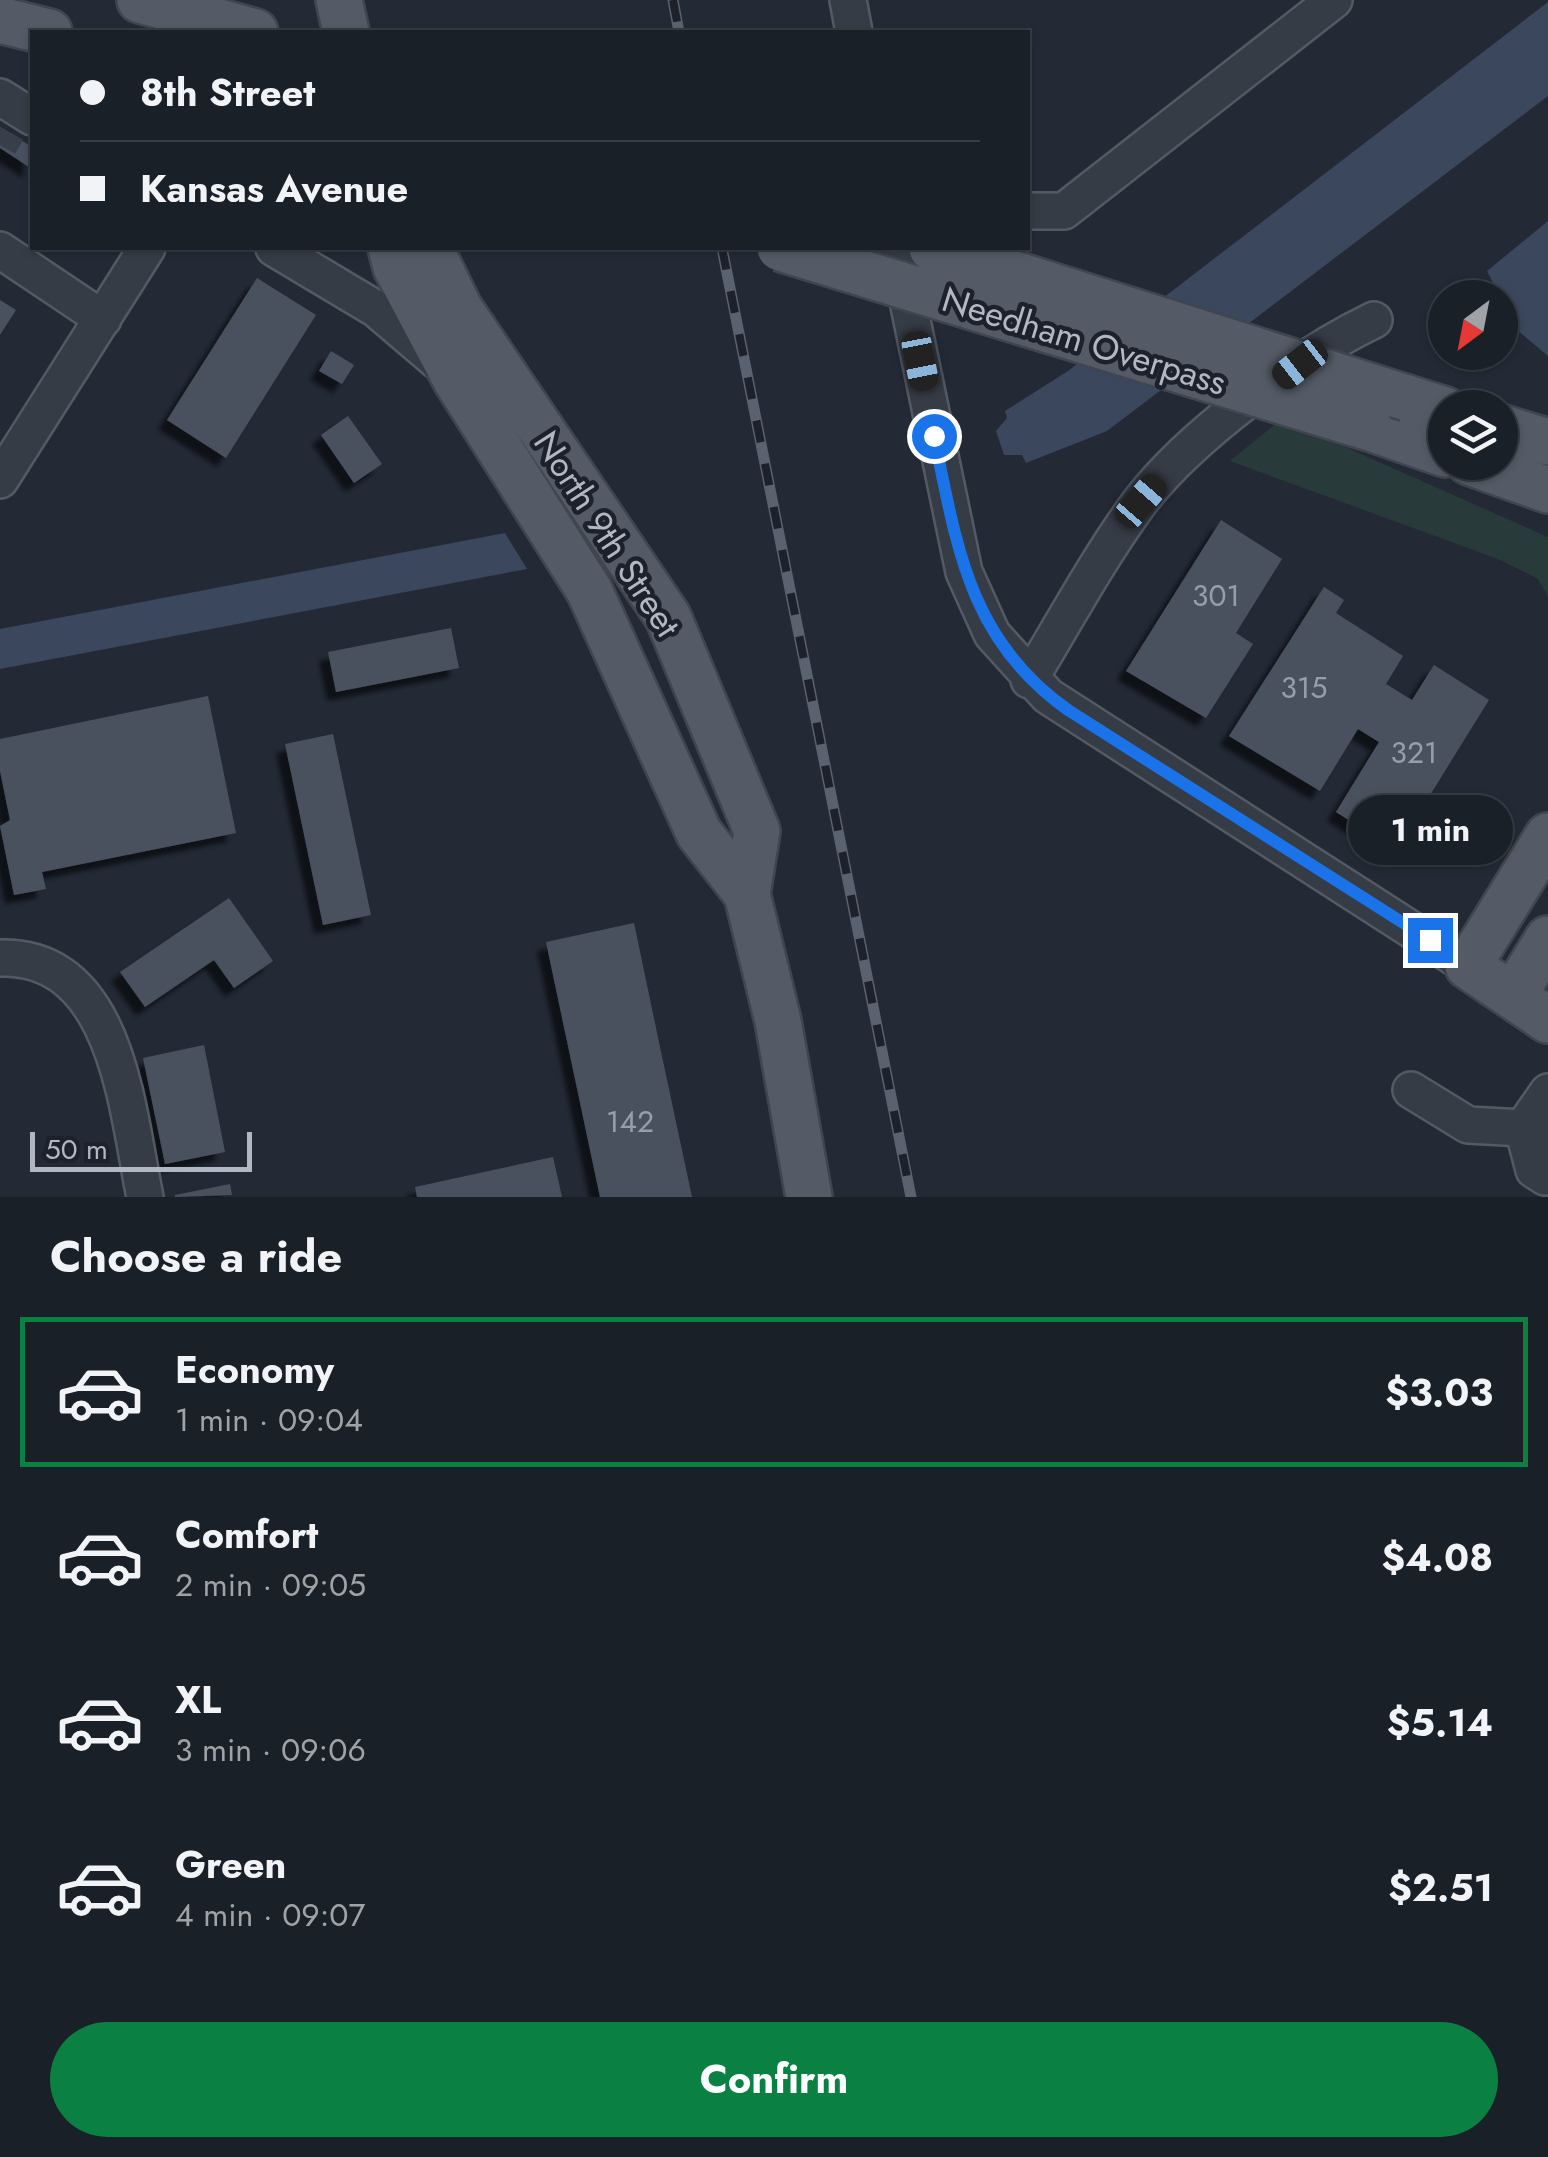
<!DOCTYPE html>
<meta charset="utf-8">
<style>
:root{--surface:#1a2028;--page:#272d34;--text:#f1f3f6;--muted:#9fa3a8;--line:#383e45;--accent:#0b8043}
body{margin:0;font-family:Jost,sans-serif;background:var(--page);color:var(--text);height:100vh;display:flex;flex-direction:column;font-size:38px;white-space:nowrap}
*{box-sizing:border-box;margin:0}
p{font-size:32px;color:var(--muted)}
.icon{flex:none;width:55px;height:55px;fill:none;stroke:currentColor;stroke-width:2;stroke-linecap:round;stroke-linejoin:round}
.map{position:relative;height:1197px;overflow:hidden}
.sheet{display:flex;flex-direction:column;background:var(--surface);flex:1}
.sheet>*{flex:none}
.top-card{position:absolute;left:30px;top:30px;width:1000px;height:220px;border-radius:0px;box-shadow:0 2px 8px #0004,0 0 0 2px var(--line);display:grid;align-content:center;height:220px;padding:0 50px;background:var(--surface)}
.needle{width:65px;rotate:212deg}
.buttons{position:absolute;left:1428px;top:280px;display:grid;gap:20px}
.buttons a{display:grid;place-items:center;width:90px;height:90px;border-radius:50%;background:var(--surface);box-shadow:0 2px 8px #0004,0 0 0 2px var(--line);font-size:50px}
.scale{position:absolute;left:30px;bottom:25px;width:222px;box-sizing:border-box;padding-left:10px;border:5px solid #b1b7c3;border-top:0;font-size:28px;line-height:35px;white-space:nowrap;color:#b1b7c3;-webkit-text-stroke:8px #1c212b;paint-order:stroke}
.end{position:absolute;width:45px;height:45px;margin:-22px;border:12px solid #1a73e8;background:#fff;box-shadow:0 0 0 5px #fff}
.from{border-radius:50%}
.bubble{position:absolute;height:70px;border-radius:35px;background:var(--surface);box-shadow:0 2px 8px #0004,0 0 0 2px var(--line);font-size:32px;font-weight:700;line-height:70px;text-align:center}
.car{position:absolute;width:30px;height:60px;margin:-30px -15px;border-radius:12px;box-shadow:0 0 8px 2px #0007;background:linear-gradient(#222 24%,#8ab4d8 0 40%,#222 0 76%,#8ab4d8 0 86%,#222 0)}
.top-card b{display:flex;align-items:center;gap:35px;height:95px;font-size:38px}
.top-card b+b{border-top:2px solid var(--line)}
.top-card i{width:25px;height:25px;background:var(--text)}
ul{padding:0;list-style:none}
li{display:flex;align-items:center;gap:30px;height:150px;margin:0 20px 15px;padding:0 30px;border:5px solid transparent;border-radius:0px}
li div{flex:1}
li b{display:block;font-size:38px}
li em{font-style:normal;font-weight:700}
li.current{border-color:var(--accent)}
li>.icon{width:90px;height:90px;stroke-width:1.5}
h2{padding:0 50px;font-size:45px;line-height:120px}
.primary-button{display:flex;gap:20px;margin-top:auto;padding:20px 50px}
.primary-button a{flex:1;height:115px;border-radius:60px;background:var(--accent);color:#fff;font-size:40px;font-weight:700;line-height:115px;text-align:center}
.map>svg:first-child{display:block}
</style>
<div class="map">
<svg width="1548" height="1197" viewBox="0 0 1548 1197">
<defs>
<filter id="shadow"><feDropShadow dx="-9" dy="9" stdDeviation="2.5" flood-color="#0009"/></filter>
</defs>
<rect width="100%" height="100%" fill="#232a36"/>
<path fill="#293a3b" d="M 1274,425 L 1345,447 L 1548,537 L 1548,596 L 1537,578 L 1498,559 L 1230,461 Z"/>
<path fill="#3a475d" d="M 1548,2 L 1548,96 L 1107,431 L 1026,463 L 1022,455 L 1004,455 L 996,431 L 1007,418 L 1005,411 L 1068,371 Z
M 1548,221 L 1548,356 L 1517,330 L 1487,271 Z
M 505,533 L 527,569 L 0,669 L 0,629 Z"/>
<path fill="#4a515f" filter="url(#shadow)" d="M 0,127 L 32,147 L 32,169 L 0,148 Z
M 257,278 L 316,315 L 226,458 L 167,420 Z
M 0,300 L 16,310 L 0,335 Z
M 331,351 L 354,365 L 342,384 L 319,371 Z
M 348,416 L 382,464 L 354,483 L 321,435 Z
M 1221,520 L 1282,559 L 1236,633 L 1253,644 L 1206,718 L 1126,671 Z
M 1324,587 L 1344,600 L 1336,613 L 1403,656 L 1386,684 L 1412,700 L 1434,665 L 1489,700 L 1396,850 L 1336,812 L 1379,742 L 1358,729 L 1320,791 L 1229,736 Z
M 451,628 L 459,668 L 336,692 L 328,652 Z
M 208,696 L 236,833 L 42,872 L 46,889 L 14,895 L 0,826 L 10,820 L 0,771 L 0,739 Z
M 333,734 L 371,915 L 323,925 L 285,744 Z
M 229,898 L 273,961 L 234,988 L 214,960 L 145,1007 L 120,972 Z
M 634,923 L 660,1047 L 692,1197 L 600,1197 L 546,942 Z
M 204,1045 L 225,1152 L 165,1164 L 143,1058 Z
M 553,1157 L 562,1197 L 417,1197 L 415,1187 Z
M 230,1184 L 232,1195 L 175,1197 L 175,1195 Z"/>
<g fill="none" stroke-linecap="round" stroke-linejoin="round">
<path stroke="#383f4b" stroke-width="35" stroke-dasharray="35 18" stroke-linecap="butt" d="M 0,145 L 8,131"/>
<g stroke="#545a64" stroke-width="40">
<path id="minor" d="M 848,0 L 854,32
M 0,97 L 32,117
M 1028,211 L 1064,211 L 1334,0
M 274,248 L 376,309 L 437,361
M 897,248 L 964,572 L 992,634 L 1048,696 L 1468,966
M 0,250 L 103,319
M 0,480 L 147,248
M 1029,680 C 1065,621 1098,559 1139,503 C 1190,436 1299,356 1374,320
M 0,958 C 118,955 127,1111 145,1197
M 1411,1090 L 1468,1125 L 1523,1128 L 1548,1144
M 1545,1177 L 1534,1170 L 1523,1128 L 1548,1092"/>
</g>
<g stroke="#404550" stroke-width="50">
<path id="major" d="M 140,0 L 255,32
M 339,0 L 346,32
M 0,20 L 49,32
M 391,248 L 396,267 L 456,380 L 589,590 L 699,833 L 747,894
M 430,248 L 459,308 L 668,617 L 757,831 L 747,894 L 778,1021 L 809,1197
M 1407,398 L 1445,410
M 1500,427 L 1548,442
M 1370,428 L 1445,454
M 1469,462 L 1548,490
M 1548,836 L 1468,966 L 1548,1020
M 1513,996 L 1548,939"/>
</g>
<use href="#minor" stroke="#363c46" stroke-width="35"/>
<use href="#major" stroke="#545b66" stroke-width="45"/>
<g stroke="#5b626f" stroke-width="11">
<path id="rail" d="M 673,0 L 679,32
M 722,248 L 911,1197"/>
</g>
<use href="#rail" stroke="#1c212b" stroke-width="8" stroke-dasharray="22" stroke-linecap="butt"/>
<g stroke="#404550" stroke-width="50" stroke-linecap="butt">
<path id="major-bridge" d="M 780,248 L 1370,428
M 932,248 L 1407,398"/>
</g>
<use href="#major-bridge" stroke="#545b66" stroke-width="45"/>
</g>
<g fill="none" stroke-linecap="round" stroke-linejoin="round">
<path stroke="#1a73e8" stroke-width="12" d="M 934,436 C 957,547 969,640 1068,710 L 1430,940"/>
</g>
<g text-anchor="middle" stroke-width="9" stroke-linejoin="round" paint-order="stroke">
<g font-size="30" fill="#979eaa">
<text x="1216" y="606">301</text>
<text x="1304" y="698">315</text>
<text x="1414" y="763">321</text>
<text x="630" y="1132">142</text>
</g>
<g font-size="35" fill="#b1b7c3" stroke="#1c212b">
<text transform="translate(1084 341) rotate(17)" y="12">Needham Overpass</text>
<text transform="translate(607 534) rotate(57)" y="12">North 9th Street</text>
</g>
</g>
</svg>
<div class="buttons">
<a><svg class="needle" viewBox="-14 -14 28 28"><path d="M0-13l5 13h-10z" fill="#e53935"/><path d="M0 13l5-13h-10z" fill="#9fa3a8"/></svg></a>
<a><svg class="icon" aria-label="layers" viewBox="0 0 24 24"><path d="M12 4l9 5-9 5-9-5zM3 14l9 5 9-5"/></svg></a>
</div>
<div class="scale">50 m</div>
<i class="end from" style="left:934px;top:436px"></i>
<i class="end" style="left:1430px;top:940px"></i>
<div class="bubble" style="left:1348px;top:795px;width:165px">1 min</div>
<i class="car" style="left:920px;top:361px;rotate:169deg"></i>
<i class="car" style="left:1300px;top:364px;rotate:232deg"></i>
<i class="car" style="left:1141px;top:501px;rotate:41deg"></i>
<div class="top-card">
<b><i class="from"></i>8th Street</b>
<b><i></i>Kansas Avenue</b>
</div>
</div>
<section class="sheet">
<h2>Choose a ride</h2>
<ul>
<li class="current"><svg class="icon" aria-label="car" viewBox="0 0 24 24"><path d="M5 17H2v-5l4-1 3-4h7l3 4 3 1v5h-3M9 17h6M6 11h13"/><circle cx="7" cy="17" r="2"/><circle cx="17" cy="17" r="2"/></svg><div><b>Economy</b><p>1 min · 09:04</p></div><em>$3.03</em></li>
<li><svg class="icon" aria-label="car" viewBox="0 0 24 24"><path d="M5 17H2v-5l4-1 3-4h7l3 4 3 1v5h-3M9 17h6M6 11h13"/><circle cx="7" cy="17" r="2"/><circle cx="17" cy="17" r="2"/></svg><div><b>Comfort</b><p>2 min · 09:05</p></div><em>$4.08</em></li>
<li><svg class="icon" aria-label="car" viewBox="0 0 24 24"><path d="M5 17H2v-5l4-1 3-4h7l3 4 3 1v5h-3M9 17h6M6 11h13"/><circle cx="7" cy="17" r="2"/><circle cx="17" cy="17" r="2"/></svg><div><b>XL</b><p>3 min · 09:06</p></div><em>$5.14</em></li>
<li><svg class="icon" aria-label="car" viewBox="0 0 24 24"><path d="M5 17H2v-5l4-1 3-4h7l3 4 3 1v5h-3M9 17h6M6 11h13"/><circle cx="7" cy="17" r="2"/><circle cx="17" cy="17" r="2"/></svg><div><b>Green</b><p>4 min · 09:07</p></div><em>$2.51</em></li>
</ul>
<div class="primary-button"><a>Confirm</a></div>
</section>
